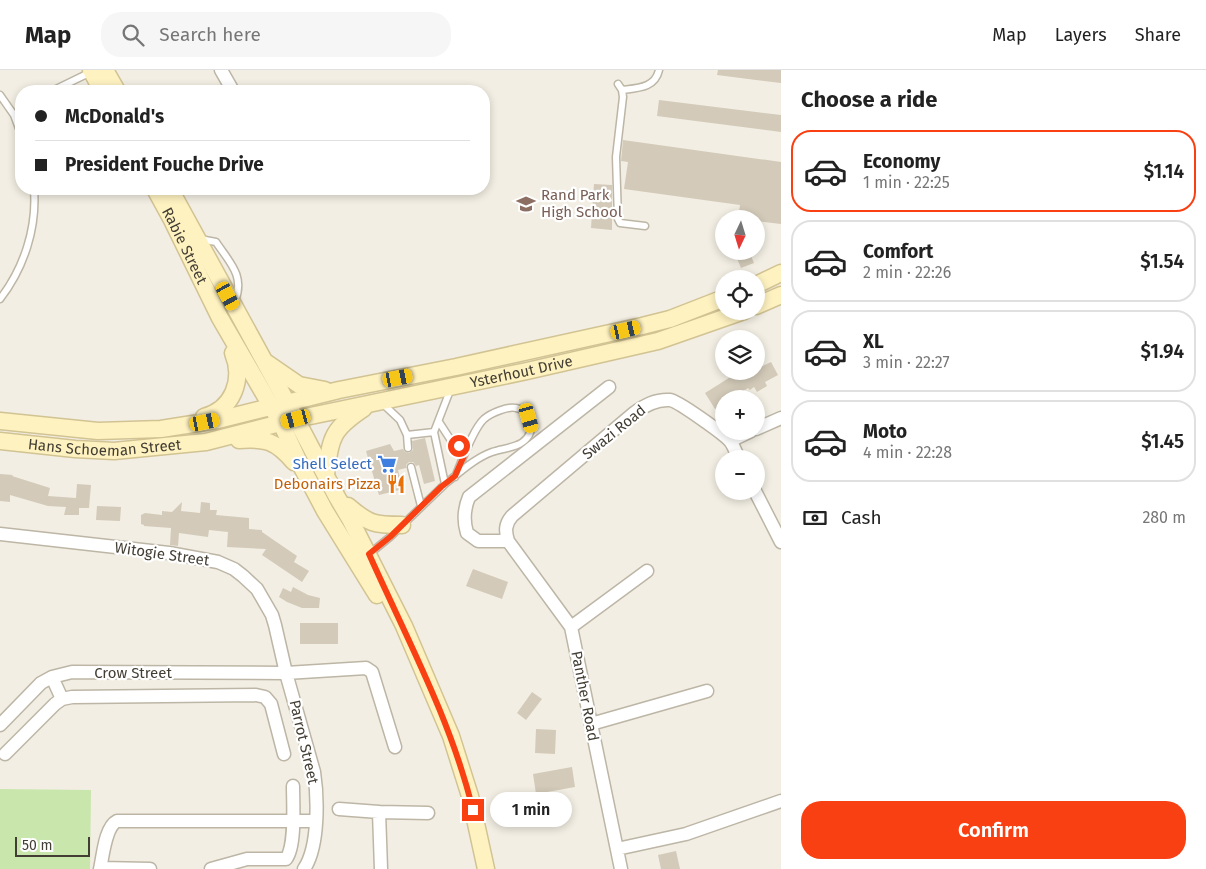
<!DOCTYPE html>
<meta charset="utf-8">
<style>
:root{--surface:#fff;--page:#f6f6f6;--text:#222;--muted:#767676;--line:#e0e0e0;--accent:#f94013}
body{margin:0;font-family:"Fira Sans",sans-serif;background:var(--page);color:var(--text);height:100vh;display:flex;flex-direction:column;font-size:19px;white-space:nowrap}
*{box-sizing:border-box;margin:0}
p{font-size:16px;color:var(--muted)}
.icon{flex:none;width:28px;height:28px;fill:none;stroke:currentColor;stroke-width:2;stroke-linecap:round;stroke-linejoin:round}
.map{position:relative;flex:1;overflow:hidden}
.side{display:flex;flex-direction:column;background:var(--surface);width:425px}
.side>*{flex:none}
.guide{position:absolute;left:15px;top:15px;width:475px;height:110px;border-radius:20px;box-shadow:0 2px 8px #0003;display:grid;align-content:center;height:110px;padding:0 20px;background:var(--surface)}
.needle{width:32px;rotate:184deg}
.fabs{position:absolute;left:715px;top:140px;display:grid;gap:10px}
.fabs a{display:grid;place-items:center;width:50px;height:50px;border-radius:50%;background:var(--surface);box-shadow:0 2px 8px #0003;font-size:25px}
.scale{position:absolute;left:15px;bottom:12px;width:75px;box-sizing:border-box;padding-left:5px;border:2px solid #433e34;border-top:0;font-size:14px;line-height:18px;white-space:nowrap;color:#433e34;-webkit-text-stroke:4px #fff;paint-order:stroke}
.end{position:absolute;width:22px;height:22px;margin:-11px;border:6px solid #f94013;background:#fff;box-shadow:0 0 0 2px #fff}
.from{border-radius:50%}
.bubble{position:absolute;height:35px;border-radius:18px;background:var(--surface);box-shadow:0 2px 8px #0003;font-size:16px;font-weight:600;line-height:35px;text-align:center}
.car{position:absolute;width:15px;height:30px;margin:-15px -8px;border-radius:6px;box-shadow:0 0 4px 1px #0007;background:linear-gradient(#f5c518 24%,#345 0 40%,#f5c518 0 76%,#345 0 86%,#f5c518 0)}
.guide b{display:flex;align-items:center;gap:18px;height:48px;font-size:19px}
.guide b+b{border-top:1px solid var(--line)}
.guide i{width:12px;height:12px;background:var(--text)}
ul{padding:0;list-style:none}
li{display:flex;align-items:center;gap:15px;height:82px;margin:0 10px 8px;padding:0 10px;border:2px solid var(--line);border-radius:20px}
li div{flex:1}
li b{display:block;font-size:19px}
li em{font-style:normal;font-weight:600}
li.selected{border-color:var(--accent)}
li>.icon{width:45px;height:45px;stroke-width:1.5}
h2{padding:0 20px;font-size:22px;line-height:60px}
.pay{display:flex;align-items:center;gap:12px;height:55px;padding:0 20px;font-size:19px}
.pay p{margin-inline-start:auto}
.primary-button{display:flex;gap:10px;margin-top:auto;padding:10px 20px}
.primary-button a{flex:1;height:58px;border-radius:20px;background:var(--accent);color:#fff;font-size:20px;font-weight:600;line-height:58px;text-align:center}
header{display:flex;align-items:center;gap:30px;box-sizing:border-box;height:70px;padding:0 25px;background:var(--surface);border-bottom:1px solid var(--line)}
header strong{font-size:24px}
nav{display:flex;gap:28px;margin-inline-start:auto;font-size:18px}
.search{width:350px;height:45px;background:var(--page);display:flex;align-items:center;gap:12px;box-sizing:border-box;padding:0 18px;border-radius:20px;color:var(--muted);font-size:19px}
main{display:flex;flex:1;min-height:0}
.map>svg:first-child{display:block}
</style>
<header>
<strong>Map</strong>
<div class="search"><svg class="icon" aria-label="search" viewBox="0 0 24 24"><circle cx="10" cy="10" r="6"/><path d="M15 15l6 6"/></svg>Search here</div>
<nav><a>Map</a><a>Layers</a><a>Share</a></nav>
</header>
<main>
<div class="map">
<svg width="781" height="799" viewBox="0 0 781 799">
<rect width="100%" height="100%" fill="#f2eee3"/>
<path fill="#c9e6ac" d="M 0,719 L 91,720 L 90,799 L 0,799 Z"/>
<path fill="#d3cab9" d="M 718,0 L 781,0 L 781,13 L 717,5 Z
M 659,30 L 781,45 L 781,62 L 657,46 Z
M 623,70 L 781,92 L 781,154 L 756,151 L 756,149 L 738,149 L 740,135 L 624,119 L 628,92 L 621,91 Z
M 594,114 L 612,115 L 612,160 L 591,158 Z
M 734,181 L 749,181 L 754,193 L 741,198 Z
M 771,292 L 778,305 L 765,312 L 767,316 L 757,322 L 754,317 L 750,320 L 748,318 L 731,329 L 724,329 L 724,333 L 715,339 L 705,323 L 740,301 L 756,301 L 756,299 Z
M 425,368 L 435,411 L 424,414 L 419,395 L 416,396 L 413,392 L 409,392 L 406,395 L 406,398 L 398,400 L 403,419 L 379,425 L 366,381 L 390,374 L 394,381 L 403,379 L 405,382 L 409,383 L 413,380 L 412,371 Z
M 0,404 L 13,405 L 12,406 L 50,418 L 48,426 L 76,428 L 77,414 L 91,415 L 89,438 L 79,438 L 79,445 L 64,445 L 66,437 L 48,436 L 10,425 L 10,432 L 0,431 Z
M 182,432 L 181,441 L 200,443 L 201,432 L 210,433 L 210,440 L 217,440 L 216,445 L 249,448 L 249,459 L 262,460 L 262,462 L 297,486 L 294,492 L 309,501 L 302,512 L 262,485 L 266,479 L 227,477 L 228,462 L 209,460 L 208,467 L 179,463 L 178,476 L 170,475 L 171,458 L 144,456 L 144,455 L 141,454 L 141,445 L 145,443 L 162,445 L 162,441 L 172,442 Z
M 97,436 L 121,437 L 120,451 L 96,450 Z
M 473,499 L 508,512 L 502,529 L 466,516 Z
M 293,517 L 308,525 L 320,528 L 319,538 L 302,538 L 287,532 L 279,527 L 283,518 L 291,522 Z
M 300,553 L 338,553 L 338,574 L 300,574 Z
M 532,622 L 542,629 L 526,650 L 517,643 Z
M 536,659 L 556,660 L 555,684 L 535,683 Z
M 572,697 L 575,717 L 536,724 L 533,704 Z
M 676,781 L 680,799 L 661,799 L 658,785 Z"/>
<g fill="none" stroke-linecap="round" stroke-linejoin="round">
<g stroke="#bdb6a6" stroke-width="9">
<path id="lane" d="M 618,14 L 622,20 L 623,27 L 616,87 L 618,149 L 620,153 L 645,156
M 622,20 C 638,18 655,18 659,0
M 52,21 L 91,2
M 0,25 L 14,45 L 21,40
M 14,45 L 21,64
M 200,169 L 216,172 C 230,193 245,206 235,231
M 0,229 C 24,198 37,158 34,119
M 382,333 L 400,350 L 407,365 L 434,362
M 439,352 L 452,372 L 467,379
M 407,365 L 408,378
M 411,397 L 421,436
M 445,414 C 459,403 475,388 492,382 C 503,378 519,378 527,368 C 535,358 530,340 516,338 C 508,336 491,343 484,349 C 473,359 462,391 455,407
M 368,485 L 390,467 L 445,414 L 434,362 L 451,318"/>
</g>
<g stroke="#bdb6a6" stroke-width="15">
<path id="street" d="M 221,0 L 233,21
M 756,359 L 781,348
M 730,371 L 751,361
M 755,421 L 781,472
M 0,464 L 169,483 L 218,492 L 234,499 L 243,506 L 257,519 L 272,545 L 275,555 L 286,603 L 314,702 C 318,728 319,777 304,799
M 508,471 L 478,471 L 467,463 C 463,450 464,439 469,427 L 609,317
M 571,557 L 647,501
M 62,629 L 72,627 L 256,625 L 265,627 L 271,634 L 284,684
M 591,654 L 707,621
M 0,655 L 41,613 L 52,607 L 72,602 L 286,603 L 366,598 L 372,602 L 395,677
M 5,684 L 55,634 L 62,629 L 52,607
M 339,739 L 379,742 L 381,799
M 379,742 L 428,743
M 617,779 L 686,764 L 781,731
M 101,798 L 150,799
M 100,799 C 103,786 105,757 117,751 L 316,751
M 211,799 L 247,789 L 286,789 C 296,776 293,734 293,716
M 621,799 L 571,557 L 508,471 C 505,461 505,454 512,446 L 634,343 C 645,335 656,329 670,330 C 678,331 724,364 730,371 C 734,376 736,383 739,389"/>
</g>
<g stroke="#d2c393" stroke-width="19">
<g id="secondary">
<path d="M 91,0 L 102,21"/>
<path d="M 105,0 L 117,21"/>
<path id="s1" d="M 155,119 L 172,150 L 220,248 L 281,353 L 298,390 L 325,441 L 377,525"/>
<path d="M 170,119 L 296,349 L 337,427 L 350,449 L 404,556 L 451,666 L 470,726 L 486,799"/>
<path d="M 756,215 L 781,203"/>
<path d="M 756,236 L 781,225"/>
<path d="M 267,293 L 299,315 L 325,320"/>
<path d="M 204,347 C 233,339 244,310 233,283"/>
<path d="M 0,351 L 98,361 L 161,359 L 218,350 L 339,320 L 456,297 L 642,256 L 670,249 L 724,228"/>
<path d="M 239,370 C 266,368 276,371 294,392"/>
<path id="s2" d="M 0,371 L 75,379 L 114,381 L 206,372 L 296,349 L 527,301 L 658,271 L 744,241"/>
<path d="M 326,404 C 331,367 331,360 364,338"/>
<path d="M 348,436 C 369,454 374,455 402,455"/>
</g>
</g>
<use href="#lane" stroke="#fff" stroke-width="6"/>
<use href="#street" stroke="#fff" stroke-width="12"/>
<use href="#secondary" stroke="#fef2c1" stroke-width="16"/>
</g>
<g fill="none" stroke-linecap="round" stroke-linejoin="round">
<path stroke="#f94013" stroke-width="6" d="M 459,376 L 467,379 L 455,406 L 441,417 L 390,467 L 369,484 C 407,569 451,650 473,740"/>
</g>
<defs>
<g id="school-bare" transform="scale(1.5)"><path d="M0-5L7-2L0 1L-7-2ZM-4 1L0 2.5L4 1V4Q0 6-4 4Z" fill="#8d6e63" stroke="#fff" stroke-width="2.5" paint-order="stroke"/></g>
<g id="supermarket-bare" transform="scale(1.5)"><path d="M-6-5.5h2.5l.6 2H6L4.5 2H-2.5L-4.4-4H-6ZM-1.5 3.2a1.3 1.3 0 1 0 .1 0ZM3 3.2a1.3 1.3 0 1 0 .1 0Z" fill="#3f7fe0" stroke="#fff" stroke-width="2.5" paint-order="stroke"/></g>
<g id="restaurant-bare" transform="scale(1.5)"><path d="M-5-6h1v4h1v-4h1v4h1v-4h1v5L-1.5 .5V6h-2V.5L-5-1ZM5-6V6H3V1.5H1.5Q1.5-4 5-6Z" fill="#e8710a" stroke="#fff" stroke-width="2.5" paint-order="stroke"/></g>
</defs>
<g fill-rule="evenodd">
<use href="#school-bare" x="526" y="134"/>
<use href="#supermarket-bare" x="387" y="394"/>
<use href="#restaurant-bare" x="396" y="414"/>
</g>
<g text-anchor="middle" stroke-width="4.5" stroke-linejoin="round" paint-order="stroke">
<g font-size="15" fill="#785e54" stroke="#fff" text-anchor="start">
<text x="541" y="130">Rand Park<tspan x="541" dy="17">High School</tspan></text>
</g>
<g font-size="15" fill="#433e34" stroke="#fff">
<text dy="5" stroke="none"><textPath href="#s1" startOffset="64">Rabie Street</textPath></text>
<text dy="5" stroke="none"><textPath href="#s2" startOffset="530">Ysterhout Drive</textPath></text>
<text transform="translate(614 362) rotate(-39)" y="5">Swazi Road</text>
<text dy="5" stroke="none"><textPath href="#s2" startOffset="105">Hans Schoeman Street</textPath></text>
<text transform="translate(162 484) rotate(8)" y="5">Witogie Street</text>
<text x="133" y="608">Crow Street</text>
<text transform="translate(585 626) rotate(79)" y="5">Panther Road</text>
<text transform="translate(304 672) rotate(77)" y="5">Parrot Street</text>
</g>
<g font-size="15" fill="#366cbe" stroke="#fff" text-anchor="end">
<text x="372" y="399">Shell Select</text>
</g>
<g font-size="15" fill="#c56008" stroke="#fff" text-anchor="end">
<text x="381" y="419">Debonairs Pizza</text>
</g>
</g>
</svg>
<div class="fabs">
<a><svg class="needle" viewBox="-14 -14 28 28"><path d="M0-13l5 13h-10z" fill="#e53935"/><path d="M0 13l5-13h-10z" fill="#767676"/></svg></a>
<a><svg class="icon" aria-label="locate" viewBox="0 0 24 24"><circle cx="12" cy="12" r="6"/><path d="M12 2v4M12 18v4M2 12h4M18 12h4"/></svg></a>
<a><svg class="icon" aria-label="layers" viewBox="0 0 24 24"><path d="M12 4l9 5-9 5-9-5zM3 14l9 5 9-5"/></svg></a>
<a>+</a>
<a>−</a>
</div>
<div class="scale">50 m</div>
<i class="end from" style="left:459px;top:376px"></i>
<i class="end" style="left:473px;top:740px"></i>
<div class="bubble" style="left:490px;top:722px;width:82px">1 min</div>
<i class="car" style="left:228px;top:226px;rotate:151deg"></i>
<i class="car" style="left:626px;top:260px;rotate:77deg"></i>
<i class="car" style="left:398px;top:308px;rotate:79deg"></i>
<i class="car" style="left:529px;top:348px;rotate:164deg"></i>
<i class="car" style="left:296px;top:349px;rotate:255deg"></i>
<i class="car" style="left:205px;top:352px;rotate:78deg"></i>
<div class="guide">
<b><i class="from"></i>McDonald's</b>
<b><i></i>President Fouche Drive</b>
</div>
</div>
<section class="side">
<h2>Choose a ride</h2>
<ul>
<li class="selected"><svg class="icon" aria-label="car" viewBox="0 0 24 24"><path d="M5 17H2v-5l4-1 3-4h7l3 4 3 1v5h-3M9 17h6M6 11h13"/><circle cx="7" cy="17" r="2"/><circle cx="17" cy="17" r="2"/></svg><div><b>Economy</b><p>1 min · 22:25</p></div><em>$1.14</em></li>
<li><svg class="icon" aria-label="car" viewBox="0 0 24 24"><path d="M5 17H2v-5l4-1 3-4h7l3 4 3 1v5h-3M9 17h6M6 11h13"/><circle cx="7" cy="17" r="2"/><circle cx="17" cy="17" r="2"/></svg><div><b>Comfort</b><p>2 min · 22:26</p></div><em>$1.54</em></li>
<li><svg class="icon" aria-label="car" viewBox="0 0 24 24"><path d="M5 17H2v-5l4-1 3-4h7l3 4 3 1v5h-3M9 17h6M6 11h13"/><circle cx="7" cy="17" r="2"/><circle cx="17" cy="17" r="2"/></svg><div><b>XL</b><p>3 min · 22:27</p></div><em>$1.94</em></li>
<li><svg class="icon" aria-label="car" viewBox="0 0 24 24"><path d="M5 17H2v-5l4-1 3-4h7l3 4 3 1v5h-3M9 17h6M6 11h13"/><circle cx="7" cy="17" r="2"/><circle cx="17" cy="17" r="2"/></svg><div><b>Moto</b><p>4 min · 22:28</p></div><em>$1.45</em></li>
</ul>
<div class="pay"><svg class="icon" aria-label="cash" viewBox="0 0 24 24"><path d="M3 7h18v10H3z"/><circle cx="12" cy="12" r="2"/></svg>Cash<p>280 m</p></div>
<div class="primary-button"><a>Confirm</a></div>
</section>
</main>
